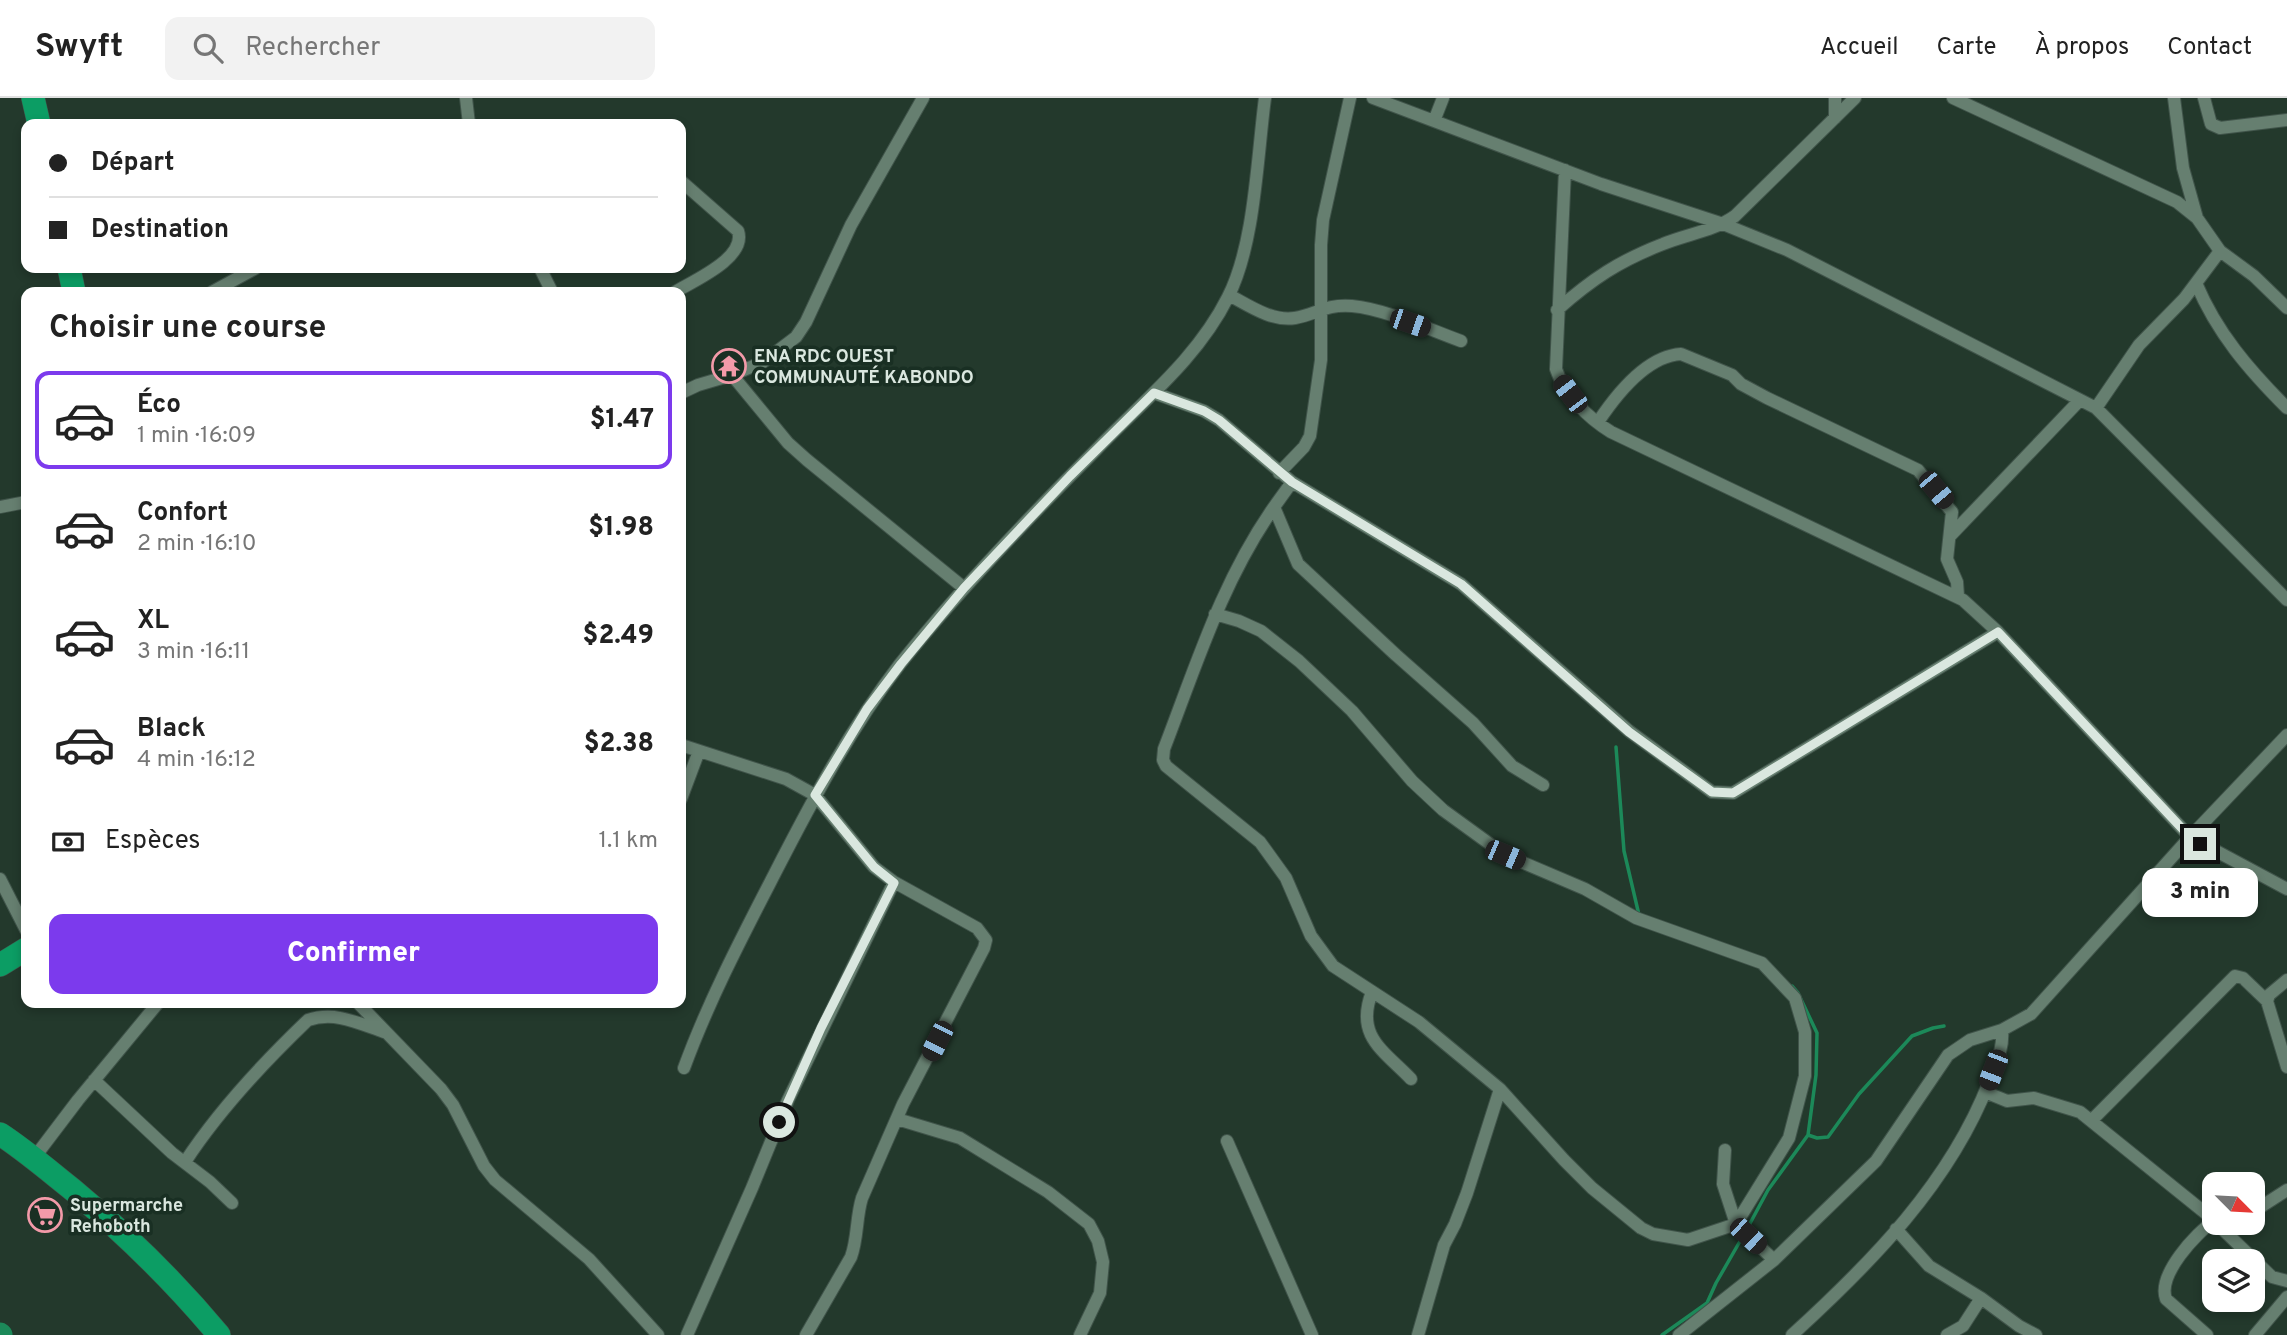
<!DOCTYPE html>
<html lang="fr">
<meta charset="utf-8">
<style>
:root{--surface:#fff;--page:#f2f2f2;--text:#222;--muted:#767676;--line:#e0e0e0;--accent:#7c3aed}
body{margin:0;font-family:Overpass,sans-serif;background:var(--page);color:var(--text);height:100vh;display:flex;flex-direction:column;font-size:26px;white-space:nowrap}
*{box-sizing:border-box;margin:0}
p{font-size:23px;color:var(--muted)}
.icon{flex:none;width:38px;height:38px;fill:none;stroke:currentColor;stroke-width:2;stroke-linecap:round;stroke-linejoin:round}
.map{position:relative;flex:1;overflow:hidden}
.panel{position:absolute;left:21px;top:189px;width:665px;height:721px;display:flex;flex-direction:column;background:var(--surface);border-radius:14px;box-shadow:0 4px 10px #0003}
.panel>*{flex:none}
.hud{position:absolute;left:21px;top:21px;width:665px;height:154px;border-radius:14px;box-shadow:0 4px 10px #0003;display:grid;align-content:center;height:154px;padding:0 28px;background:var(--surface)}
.needle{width:46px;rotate:114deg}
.controls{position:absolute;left:2202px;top:1074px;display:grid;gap:14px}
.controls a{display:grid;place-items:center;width:63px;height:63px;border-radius:14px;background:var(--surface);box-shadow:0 4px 10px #0003;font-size:35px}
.end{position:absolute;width:32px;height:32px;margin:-16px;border:9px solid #dae7df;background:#111;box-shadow:0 0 0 4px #111}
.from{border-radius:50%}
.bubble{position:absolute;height:49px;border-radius:14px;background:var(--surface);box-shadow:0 4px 10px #0003;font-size:23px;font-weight:800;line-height:49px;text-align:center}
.car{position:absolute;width:21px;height:42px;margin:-21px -10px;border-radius:9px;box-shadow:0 0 5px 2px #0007;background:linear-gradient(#222 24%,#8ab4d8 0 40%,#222 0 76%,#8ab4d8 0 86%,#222 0)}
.hud b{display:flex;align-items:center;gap:24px;height:66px;font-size:26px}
.hud b+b{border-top:2px solid var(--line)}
.hud i{width:18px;height:18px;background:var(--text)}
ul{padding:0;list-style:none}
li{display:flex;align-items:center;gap:21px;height:98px;margin:0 14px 10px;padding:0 14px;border:4px solid transparent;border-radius:14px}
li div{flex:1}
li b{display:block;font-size:26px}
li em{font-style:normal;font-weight:800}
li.on{border-color:var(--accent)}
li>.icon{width:63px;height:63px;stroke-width:1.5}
h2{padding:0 28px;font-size:32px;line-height:84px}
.pay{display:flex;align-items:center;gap:18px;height:77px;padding:0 28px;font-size:26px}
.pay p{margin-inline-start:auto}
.cta{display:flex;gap:14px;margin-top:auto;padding:14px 28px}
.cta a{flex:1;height:80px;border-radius:14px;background:var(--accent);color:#fff;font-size:28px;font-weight:800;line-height:80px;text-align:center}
header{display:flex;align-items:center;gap:42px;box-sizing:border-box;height:98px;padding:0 35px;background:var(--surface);border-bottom:2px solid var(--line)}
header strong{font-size:33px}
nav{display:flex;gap:38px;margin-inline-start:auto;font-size:24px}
.search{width:490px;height:63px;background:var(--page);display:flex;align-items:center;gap:18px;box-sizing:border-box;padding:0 24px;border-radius:14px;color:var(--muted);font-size:26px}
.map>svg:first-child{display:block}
</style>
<header>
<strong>Swyft</strong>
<div class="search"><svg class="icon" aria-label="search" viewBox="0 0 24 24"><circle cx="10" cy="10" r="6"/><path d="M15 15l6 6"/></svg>Rechercher</div>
<nav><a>Accueil</a><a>Carte</a><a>À propos</a><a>Contact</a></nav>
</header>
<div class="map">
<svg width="2287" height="1237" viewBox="0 0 2287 1237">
<rect width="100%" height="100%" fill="#23392c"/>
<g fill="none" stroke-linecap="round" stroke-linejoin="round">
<path stroke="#1c8959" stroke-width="3.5" d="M 1616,649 L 1624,753 L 1639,817
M 1808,1037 L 1817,1040 L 1828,1039 L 1859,996 L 1912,938 L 1933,930 L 1944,928
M 1747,1131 L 1768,1092 L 1808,1037 L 1816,977 L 1817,935 L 1798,895 L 1792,888
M 1662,1237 L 1707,1205 L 1716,1185 L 1743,1138"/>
<path stroke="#1c8959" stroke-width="23" d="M 0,1236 L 1,1237"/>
<g stroke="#40544a" stroke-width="14">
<path id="street" d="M 466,0 L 469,26
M 923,0 L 851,127 L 806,224 L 796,239 L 763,264 L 732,277 L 788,345 L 807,362 L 964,490
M 1373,0 L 1601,86 L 1723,126 L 1787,152 L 2096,310 L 2287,502
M 1953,0 L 2177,104 L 2197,120 L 2220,153 L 2254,178 L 2287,210
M 2174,0 L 2183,70 L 2197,120
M 2204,0 L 2211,26 L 2220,30 L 2287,22
M 1835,20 L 1835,0
M 1434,23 L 1443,0
M 1565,72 L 1556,271 C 1564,296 1588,320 1611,334 L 1963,502 L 1998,534 L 2190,739 L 2287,791
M 540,170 L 552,194
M 2196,185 C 2217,235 2249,272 2287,310
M 212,194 L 256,170
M 675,194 C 693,183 747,160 738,133 L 681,83
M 1229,197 C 1248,207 1272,224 1295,220 C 1317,216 1325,206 1352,208 C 1385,211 1428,231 1461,243
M 1557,212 C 1592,181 1619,163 1663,146 C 1687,136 1714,133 1735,118 L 1855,0
M 681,295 L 698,287 L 732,277
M 1154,295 L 1204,313 L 1219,322 L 1292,384 L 1461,486 L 1629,633 L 1712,694 L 1733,695 L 1998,534
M 2096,310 L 2139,247 L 2184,201 L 2220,153
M 1598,324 C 1616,297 1646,258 1681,256 L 1732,277 L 1741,286 L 1767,300 L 1918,372 L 1952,414 L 1947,461 L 1957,484 L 1958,498
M 1279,375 L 1304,349 L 1310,338 L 1321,262 L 1321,147 L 1323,122 L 1350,0
M 1292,384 L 1274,409 L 1298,466 L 1396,557 L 1473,625 L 1512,668 L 1543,687
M 0,409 L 26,404
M 1274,409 C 1222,483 1196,568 1164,651 L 1163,662 L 1166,668 L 1260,744 L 1286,780 L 1311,838 L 1333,868 L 1419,924 L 1500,991 L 1467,1095 L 1455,1126 L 1444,1147 L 1418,1237
M 1951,437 L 2080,302
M 1215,516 L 1239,523 L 1261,533 L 1299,563 L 1352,613 L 1412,683 L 1443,712 L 1505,757 L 1585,791 L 1636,820 L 1762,865 L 1795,900 L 1805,934 L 1805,978 L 1789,1040 L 1736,1126
M 681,647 L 786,681 L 815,697 L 874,769 L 894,784 L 977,830 L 986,842 L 984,850 L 903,1006 L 862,1100 C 856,1119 858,1140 851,1159 L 806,1237
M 681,701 L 699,653
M 0,781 L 26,832
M 2287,882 L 2269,897 L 2267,903 L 2287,969
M 1372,894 C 1355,938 1383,952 1411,981
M 358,905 L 441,991 L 453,1007 L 484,1068 L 495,1082 L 589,1161 L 658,1237
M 684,970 C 709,902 742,839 775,775 C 812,703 850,631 900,566 C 960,491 1028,420 1096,352 C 1143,303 1197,261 1228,199 C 1255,146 1257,60 1265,0
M 94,982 L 172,1055 L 210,1084 L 232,1105
M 1500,991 L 1564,1062 L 1592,1090 L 1641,1130 L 1653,1136 L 1688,1142 L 1736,1126 L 1774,1162
M 1985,994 L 2007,1003 L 2034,1000 L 2080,1014 L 2214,1122
M 897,1021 L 960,1040 L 1048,1094 L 1089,1126 L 1098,1143 L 1103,1164 L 1100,1195 L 1080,1237
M 2092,1022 L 2235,878 L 2243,880 L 2267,903
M 1227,1043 L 1312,1237
M 1725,1052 L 1723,1086 L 1736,1126
M 34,1060 L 78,1002 L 158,905
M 185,1064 C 219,1012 263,965 308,922 C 335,913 358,925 384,934
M 2252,1112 L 2262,1108 L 2287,1092
M 2216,1125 L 2272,1179 L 2287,1183
M 1896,1131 L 1929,1168 L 1981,1200 L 2019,1228 L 2036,1237
M 687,1237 L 752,1090 L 788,1002 L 894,784
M 1679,1237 L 1774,1162 L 1876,1063 L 1948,957 L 1970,942 L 2002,932 L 2031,916 L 2190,739 L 2287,637
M 1792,1237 C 1871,1165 1950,1085 1989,984 C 1995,967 2004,951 2002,932
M 1947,1237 L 1963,1228 L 1981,1200
M 2207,1237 L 2166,1201 C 2157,1177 2196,1135 2214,1123
M 2255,1237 L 2287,1199"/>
</g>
<g stroke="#40544a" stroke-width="24">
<path id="highway" d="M 33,0 L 39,26
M 69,170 L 74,194
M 0,867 L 26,851
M 0,1036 C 26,1053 49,1073 73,1092 C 127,1137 174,1183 219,1237"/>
</g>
<use href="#street" stroke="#667f70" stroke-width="12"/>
<use href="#highway" stroke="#0c9d64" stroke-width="23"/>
</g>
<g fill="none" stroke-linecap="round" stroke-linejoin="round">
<path stroke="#dae7df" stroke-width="9" d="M 779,1024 L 821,930 L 894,785 L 874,769 L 815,697 L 867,611 L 901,566 L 964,490 L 1070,378 L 1154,295 L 1204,313 L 1219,322 L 1292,384 L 1461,486 L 1629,634 L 1712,694 L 1733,695 L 1998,534 L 2190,739 L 2200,746"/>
</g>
<defs>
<g id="temple-ring" transform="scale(1.75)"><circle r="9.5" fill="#192f23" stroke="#f39aa9" stroke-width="1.5"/><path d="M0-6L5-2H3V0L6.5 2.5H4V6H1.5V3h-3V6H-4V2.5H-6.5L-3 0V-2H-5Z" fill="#f39aa9"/></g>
<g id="supermarket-ring" transform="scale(1.75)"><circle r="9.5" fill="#192f23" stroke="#f39aa9" stroke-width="1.5"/><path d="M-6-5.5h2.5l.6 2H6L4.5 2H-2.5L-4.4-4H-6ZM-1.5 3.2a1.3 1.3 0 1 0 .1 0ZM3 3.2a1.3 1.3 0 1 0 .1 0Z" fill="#f39aa9"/></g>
</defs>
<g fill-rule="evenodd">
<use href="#temple-ring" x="729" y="268"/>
<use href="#supermarket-ring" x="45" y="1117"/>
</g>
<g text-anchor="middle" stroke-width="7" stroke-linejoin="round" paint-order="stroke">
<g font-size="18" font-weight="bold" fill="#dae7df" stroke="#192f23" text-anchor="start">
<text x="754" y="264">ENA RDC OUEST<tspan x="754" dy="21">COMMUNAUTÉ KABONDO</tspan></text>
<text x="70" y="1113">Supermarche<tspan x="70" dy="21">Rehoboth</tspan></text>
</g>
</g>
</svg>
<div class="controls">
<a><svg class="needle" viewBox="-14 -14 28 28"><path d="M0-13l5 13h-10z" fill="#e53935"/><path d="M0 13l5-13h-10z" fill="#767676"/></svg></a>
<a><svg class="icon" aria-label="layers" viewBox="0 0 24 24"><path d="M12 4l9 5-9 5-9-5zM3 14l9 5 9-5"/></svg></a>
</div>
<i class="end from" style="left:779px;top:1024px"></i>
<i class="end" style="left:2200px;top:746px"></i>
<div class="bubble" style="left:2142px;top:770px;width:116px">3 min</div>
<i class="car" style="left:1410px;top:225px;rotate:109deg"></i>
<i class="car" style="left:1570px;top:296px;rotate:323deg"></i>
<i class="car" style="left:1936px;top:392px;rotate:140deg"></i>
<i class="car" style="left:1505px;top:757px;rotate:113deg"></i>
<i class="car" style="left:937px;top:943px;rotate:207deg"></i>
<i class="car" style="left:1993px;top:972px;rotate:201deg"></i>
<i class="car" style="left:1748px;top:1138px;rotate:133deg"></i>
<div class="hud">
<b><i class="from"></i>Départ</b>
<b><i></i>Destination</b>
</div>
<section class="panel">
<h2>Choisir une course</h2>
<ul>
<li class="on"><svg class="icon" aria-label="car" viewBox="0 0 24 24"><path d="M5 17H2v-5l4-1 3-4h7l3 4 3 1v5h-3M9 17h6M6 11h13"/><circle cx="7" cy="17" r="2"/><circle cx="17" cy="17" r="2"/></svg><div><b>Éco</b><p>1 min · 16:09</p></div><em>$1.47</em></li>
<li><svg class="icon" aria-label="car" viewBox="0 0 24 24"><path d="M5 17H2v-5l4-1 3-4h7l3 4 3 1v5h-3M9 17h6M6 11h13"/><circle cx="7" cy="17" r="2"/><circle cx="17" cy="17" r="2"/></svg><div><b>Confort</b><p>2 min · 16:10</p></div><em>$1.98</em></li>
<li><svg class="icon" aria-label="car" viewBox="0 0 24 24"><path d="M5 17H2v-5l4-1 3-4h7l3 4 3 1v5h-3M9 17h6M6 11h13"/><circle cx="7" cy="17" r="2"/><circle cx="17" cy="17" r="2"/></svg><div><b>XL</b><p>3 min · 16:11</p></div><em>$2.49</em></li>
<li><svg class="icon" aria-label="car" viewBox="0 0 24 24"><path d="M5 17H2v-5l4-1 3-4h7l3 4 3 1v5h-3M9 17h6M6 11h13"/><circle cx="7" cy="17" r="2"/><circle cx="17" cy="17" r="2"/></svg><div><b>Black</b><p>4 min · 16:12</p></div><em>$2.38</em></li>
</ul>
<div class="pay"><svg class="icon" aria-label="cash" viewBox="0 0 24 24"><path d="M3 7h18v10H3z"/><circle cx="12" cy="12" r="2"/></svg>Espèces<p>1.1 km</p></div>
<div class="cta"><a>Confirmer</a></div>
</section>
</div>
